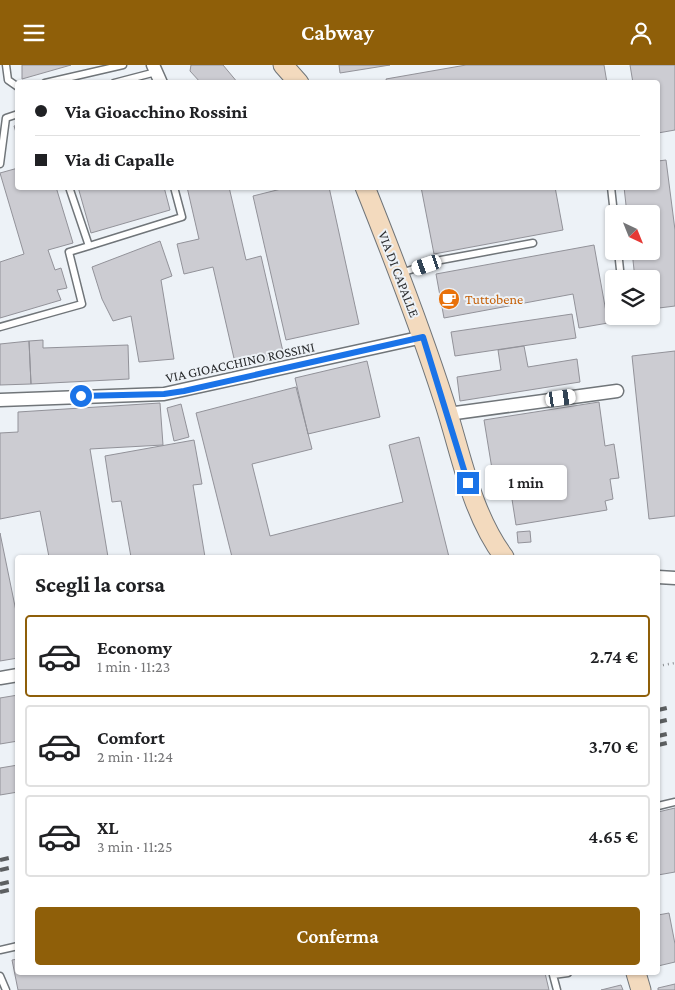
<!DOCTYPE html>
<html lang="it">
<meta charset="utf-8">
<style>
:root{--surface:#fff;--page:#f6f6f6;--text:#202124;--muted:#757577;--line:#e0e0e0;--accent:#8f5f09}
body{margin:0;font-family:"Crimson Pro",serif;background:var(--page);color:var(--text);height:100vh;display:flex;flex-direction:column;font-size:19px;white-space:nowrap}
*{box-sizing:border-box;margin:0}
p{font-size:16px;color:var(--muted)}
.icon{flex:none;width:28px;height:28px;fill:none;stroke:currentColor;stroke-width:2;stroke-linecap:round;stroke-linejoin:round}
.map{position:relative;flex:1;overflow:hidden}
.details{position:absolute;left:15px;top:490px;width:645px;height:420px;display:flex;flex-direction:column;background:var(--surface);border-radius:5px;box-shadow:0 1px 4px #0004}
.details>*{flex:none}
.guide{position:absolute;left:15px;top:15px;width:645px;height:110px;border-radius:5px;box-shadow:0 1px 4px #0004;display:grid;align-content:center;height:110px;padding:0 20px;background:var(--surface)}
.needle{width:32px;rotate:137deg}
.tools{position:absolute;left:605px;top:140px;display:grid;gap:10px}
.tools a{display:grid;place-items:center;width:55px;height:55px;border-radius:5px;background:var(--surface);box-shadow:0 1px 4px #0004;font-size:25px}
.end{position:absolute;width:22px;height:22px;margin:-11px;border:6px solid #1a73e8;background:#fff;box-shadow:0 0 0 2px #fff}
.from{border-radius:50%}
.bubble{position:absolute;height:35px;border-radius:5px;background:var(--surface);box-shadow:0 1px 4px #0004;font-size:16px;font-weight:600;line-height:35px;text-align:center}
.car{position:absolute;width:15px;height:30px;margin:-15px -8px;border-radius:6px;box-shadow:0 0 4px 1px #0007;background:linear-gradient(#fff 24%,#345 0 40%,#fff 0 76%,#345 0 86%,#fff 0)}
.guide b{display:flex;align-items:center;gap:18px;height:48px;font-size:19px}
.guide b+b{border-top:1px solid var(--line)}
.guide i{width:12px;height:12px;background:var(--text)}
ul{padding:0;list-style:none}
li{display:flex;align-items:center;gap:15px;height:82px;margin:0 10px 8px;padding:0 10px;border:2px solid var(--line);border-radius:5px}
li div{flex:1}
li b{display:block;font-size:19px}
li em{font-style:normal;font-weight:600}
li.selected{border-color:var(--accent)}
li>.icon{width:45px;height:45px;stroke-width:1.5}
h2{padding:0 20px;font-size:22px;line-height:60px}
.cta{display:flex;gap:10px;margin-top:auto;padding:10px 20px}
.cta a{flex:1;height:58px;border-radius:5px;background:var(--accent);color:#fff;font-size:20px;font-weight:600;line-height:58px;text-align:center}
header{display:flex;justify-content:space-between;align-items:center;height:65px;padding:0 20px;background:var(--accent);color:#fff;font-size:22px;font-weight:600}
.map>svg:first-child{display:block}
</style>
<header><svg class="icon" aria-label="menu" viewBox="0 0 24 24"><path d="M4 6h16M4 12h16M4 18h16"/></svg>Cabway<svg class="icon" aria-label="person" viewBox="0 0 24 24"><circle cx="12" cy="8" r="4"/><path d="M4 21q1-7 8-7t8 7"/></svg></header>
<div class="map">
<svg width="675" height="925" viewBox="0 0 675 925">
<rect width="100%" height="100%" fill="#edf2f7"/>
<path fill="#ccccd2" stroke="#929299" d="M 22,0 L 71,0 L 22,14 Z
M 191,0 L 223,0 L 238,18 L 201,18 L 190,6 Z
M 339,0 L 390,0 L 340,8 Z
M 466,0 L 604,0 L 607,18 L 387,18 L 386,14 Z
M 630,0 L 675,0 L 675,65 L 658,68 L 658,18 L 633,18 Z
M 18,60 L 18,74 L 14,61 Z
M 666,95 L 675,165 L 675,241 L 651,244 L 651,214 L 635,214 L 632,186 L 651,186 L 651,149 L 627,149 L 624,122 L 658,122 L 658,96 Z
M 18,103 L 18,122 L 56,122 L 73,178 L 48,185 L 55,205 L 61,203 L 67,223 L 57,225 L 61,235 L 0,253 L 0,197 L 24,189 L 0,108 Z
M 78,122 L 164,122 L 170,145 L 91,168 Z
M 187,122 L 229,122 L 246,195 L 261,191 L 284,291 L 236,302 L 213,202 L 184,209 L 177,179 L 199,174 Z
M 289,122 L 329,122 L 359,259 L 286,275 L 253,131 Z
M 421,122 L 555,122 L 563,165 L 434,189 Z
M 160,176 L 172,211 L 161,215 L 174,294 L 139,297 L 131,251 L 113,256 L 102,234 L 92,202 Z
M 594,180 L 608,258 L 579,263 L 573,229 L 444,253 L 436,209 Z
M 572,249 L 576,273 L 455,291 L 451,267 Z
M 43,275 L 43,283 L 128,280 L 129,314 L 31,319 L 29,276 Z
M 29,276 L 31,319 L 0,320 L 0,279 Z
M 524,281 L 528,302 L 577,294 L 580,317 L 460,336 L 457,312 L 501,305 L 498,285 Z
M 675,286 L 675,451 L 649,454 L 632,291 Z
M 367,296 L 380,352 L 308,369 L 295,313 Z
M 296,322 L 312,384 L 252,399 L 270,471 L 403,437 L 389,380 L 419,372 L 449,492 L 232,492 L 196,348 Z
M 599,337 L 605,381 L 614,379 L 619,413 L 610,414 L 613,434 L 605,436 L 607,445 L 516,460 L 507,402 L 492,404 L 484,355 Z
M 160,338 L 163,380 L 90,384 L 108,492 L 49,492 L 40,446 L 0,454 L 0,368 L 18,367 L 18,347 Z
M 181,339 L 189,372 L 174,376 L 167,343 Z
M 194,375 L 202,419 L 193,420 L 205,492 L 131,492 L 121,436 L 112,437 L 105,391 Z
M 530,466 L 531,477 L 518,478 L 517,467 Z
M 0,468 L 18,556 L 18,593 L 0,596 Z
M 18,630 L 18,676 L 0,679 L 0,633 Z
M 18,700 L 18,727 L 0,730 L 0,703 Z
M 675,743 L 675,807 L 658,810 L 658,747 Z
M 669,848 L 675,879 L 675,897 L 658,901 L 658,850 Z
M 18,894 L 18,908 L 545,908 L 549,925 L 18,925 L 12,895 Z
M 675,919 L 675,925 L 658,925 L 658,923 Z
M 621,920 L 623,925 L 601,925 Z"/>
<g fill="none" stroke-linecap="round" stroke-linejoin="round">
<g stroke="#707579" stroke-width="9">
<path id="lane" d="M 6,0 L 8,15 L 18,22
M 45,18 L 123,0
M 114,18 L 156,7
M 0,99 L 6,53 L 18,49
M 611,122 L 614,149
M 89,181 L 182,152 L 174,122
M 618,186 L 621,214
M 401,208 L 441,195 L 533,178
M 0,262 L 82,239 L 69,187 L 89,181 L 69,122
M 658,741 L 675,737
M 0,885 L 18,881
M 0,911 L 6,925
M 557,925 L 553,910 L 568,908"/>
</g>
<g stroke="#707579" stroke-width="15">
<path id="street" d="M 153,0 L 161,18
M 0,335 L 164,329 L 423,272
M 448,349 L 617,326
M 658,512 L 675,513
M 0,613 L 18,610"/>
</g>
<g stroke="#707579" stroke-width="21">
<path id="secondary" d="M 283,0 L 299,18
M 365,122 C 393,192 420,262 443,333 C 461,387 470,446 504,492
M 636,908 L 641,925"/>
</g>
<path stroke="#8d9194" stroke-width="2.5" stroke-dasharray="1 4" stroke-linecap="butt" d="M 658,601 L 675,598"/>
<use href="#lane" stroke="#fff" stroke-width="6"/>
<use href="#street" stroke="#fff" stroke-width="12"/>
<use href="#secondary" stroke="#f3dabe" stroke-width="19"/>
<path stroke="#5d6062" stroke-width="4" stroke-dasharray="9 9" stroke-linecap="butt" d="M 658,645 L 675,641
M 658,657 L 675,653
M 658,671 L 675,667
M 658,680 L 675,676
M 0,795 L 18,791
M 0,805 L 18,801
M 0,819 L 18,815
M 0,827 L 18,823"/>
</g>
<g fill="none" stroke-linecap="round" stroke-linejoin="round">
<path stroke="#1a73e8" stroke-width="6" d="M 81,331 L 164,329 L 184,326 L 423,272 L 468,418"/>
</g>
<defs>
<g id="cafe-disc" transform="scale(1.125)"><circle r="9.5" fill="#e8710a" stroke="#edf2f7"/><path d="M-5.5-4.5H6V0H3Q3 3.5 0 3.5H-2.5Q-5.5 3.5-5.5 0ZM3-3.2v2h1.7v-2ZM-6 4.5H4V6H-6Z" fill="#fff"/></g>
</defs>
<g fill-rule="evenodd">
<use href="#cafe-disc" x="449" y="234"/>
</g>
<g text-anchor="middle" stroke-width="4" stroke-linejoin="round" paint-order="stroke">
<g font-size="14" fill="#2c2e30" stroke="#edf2f7">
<text transform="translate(399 209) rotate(69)" y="5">VIA DI CAPALLE</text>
<text transform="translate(240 297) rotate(-12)" y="5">VIA GIOACCHINO ROSSINI</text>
</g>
<g font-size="14" fill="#c56008" stroke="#edf2f7" text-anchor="start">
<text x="465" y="239">Tuttobene</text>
</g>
</g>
</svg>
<div class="tools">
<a><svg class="needle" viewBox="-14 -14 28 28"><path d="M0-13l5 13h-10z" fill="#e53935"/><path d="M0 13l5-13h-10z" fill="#757577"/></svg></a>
<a><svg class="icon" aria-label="layers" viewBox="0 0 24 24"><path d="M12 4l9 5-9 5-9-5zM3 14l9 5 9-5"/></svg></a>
</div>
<i class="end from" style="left:81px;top:331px"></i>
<i class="end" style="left:468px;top:418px"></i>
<div class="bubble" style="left:485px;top:400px;width:82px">1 min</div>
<i class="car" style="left:427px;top:200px;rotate:251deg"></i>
<i class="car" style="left:561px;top:333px;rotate:82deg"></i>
<div class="guide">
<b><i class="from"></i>Via Gioacchino Rossini</b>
<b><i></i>Via di Capalle</b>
</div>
<section class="details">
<h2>Scegli la corsa</h2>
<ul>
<li class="selected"><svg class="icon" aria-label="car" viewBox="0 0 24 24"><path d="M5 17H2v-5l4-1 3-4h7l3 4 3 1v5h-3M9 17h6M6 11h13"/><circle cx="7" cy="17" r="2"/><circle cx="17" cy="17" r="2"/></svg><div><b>Economy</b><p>1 min · 11:23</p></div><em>2.74 €</em></li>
<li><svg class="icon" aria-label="car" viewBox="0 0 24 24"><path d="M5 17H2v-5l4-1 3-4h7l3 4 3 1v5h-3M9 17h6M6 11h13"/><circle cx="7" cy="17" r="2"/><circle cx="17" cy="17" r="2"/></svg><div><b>Comfort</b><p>2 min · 11:24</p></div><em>3.70 €</em></li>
<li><svg class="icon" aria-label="car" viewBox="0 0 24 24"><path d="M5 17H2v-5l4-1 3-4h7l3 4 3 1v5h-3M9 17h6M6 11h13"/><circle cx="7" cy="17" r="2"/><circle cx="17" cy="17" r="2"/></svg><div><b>XL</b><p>3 min · 11:25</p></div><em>4.65 €</em></li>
</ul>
<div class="cta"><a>Conferma</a></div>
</section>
</div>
